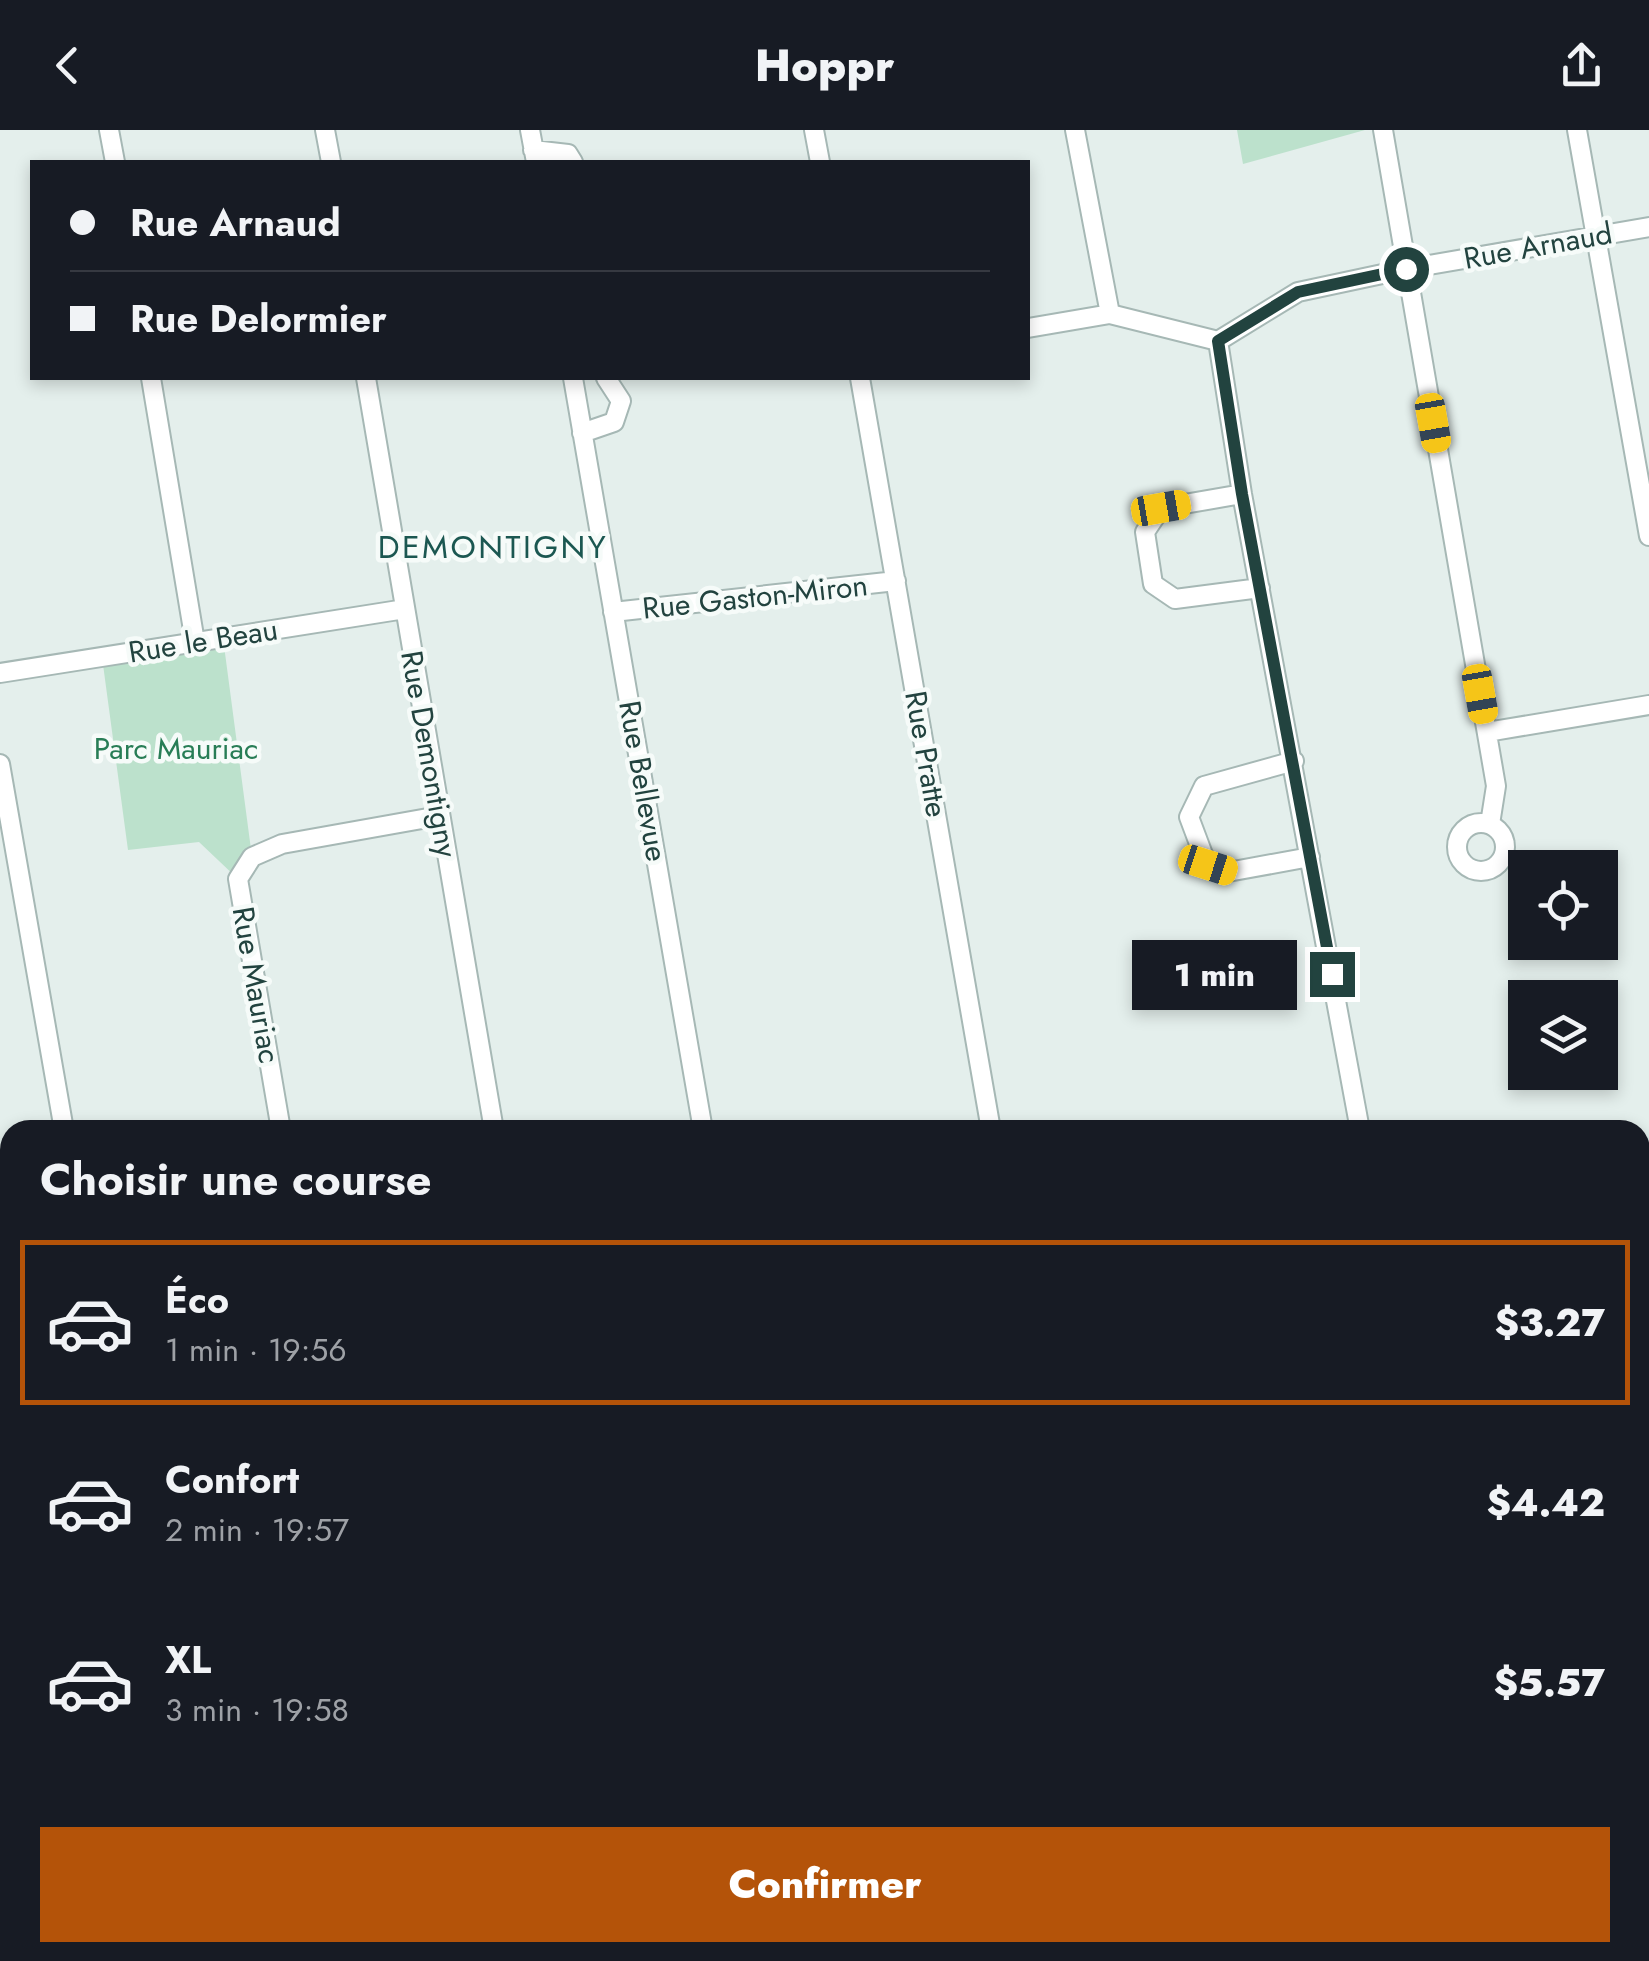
<!DOCTYPE html>
<html lang="fr">
<meta charset="utf-8">
<style>
:root{--surface:#171b24;--page:#20242c;--text:#f1f3f6;--muted:#9ea1a6;--line:#363941;--accent:#b45309}
body{margin:0;font-family:Jost,sans-serif;background:var(--page);color:var(--text);height:100vh;display:flex;flex-direction:column;font-size:38px;white-space:nowrap}
*{box-sizing:border-box;margin:0}
p{font-size:32px;color:var(--muted)}
.icon{flex:none;width:55px;height:55px;fill:none;stroke:currentColor;stroke-width:2;stroke-linecap:round;stroke-linejoin:round}
.map{position:relative;flex:1;overflow:hidden}
.drawer{position:absolute;left:0px;top:990px;width:1650px;height:842px;display:flex;flex-direction:column;background:var(--surface);border-radius:30px 30px 0 0;box-shadow:0 5px 15px #0003}
.drawer>*{flex:none}
.top-card{position:absolute;left:30px;top:30px;width:1000px;height:220px;border-radius:0px;box-shadow:0 5px 15px #0003;display:grid;align-content:center;height:220px;padding:0 40px;background:var(--surface)}
.buttons{position:absolute;left:1508px;top:720px;display:grid;gap:20px}
.buttons a{display:grid;place-items:center;width:110px;height:110px;border-radius:0px;background:var(--surface);box-shadow:0 5px 15px #0003;font-size:50px}
.end{position:absolute;width:45px;height:45px;margin:-22px;border:12px solid #22433f;background:#fff;box-shadow:0 0 0 5px #fff}
.from{border-radius:50%}
.bubble{position:absolute;height:70px;border-radius:0px;background:var(--surface);box-shadow:0 5px 15px #0003;font-size:32px;font-weight:800;line-height:70px;text-align:center}
.car{position:absolute;width:30px;height:60px;margin:-30px -15px;border-radius:12px;box-shadow:0 0 8px 2px #0007;background:linear-gradient(#f5c518 24%,#345 0 40%,#f5c518 0 76%,#345 0 86%,#f5c518 0)}
.top-card b{display:flex;align-items:center;gap:35px;height:95px;font-size:38px}
.top-card b+b{border-top:2px solid var(--line)}
.top-card i{width:25px;height:25px;background:var(--text)}
ul{padding:0;list-style:none}
li{display:flex;align-items:center;gap:30px;height:165px;margin:0 20px 15px;padding:0 20px;border:5px solid transparent;border-radius:0px}
li div{flex:1}
li b{display:block;font-size:38px}
li em{font-style:normal;font-weight:800}
li.current{border-color:var(--accent)}
li>.icon{width:90px;height:90px;stroke-width:1.5}
h2{padding:0 40px;font-size:45px;line-height:120px}
.cta{display:flex;gap:20px;margin-top:auto;padding:20px 40px}
.cta a{flex:1;height:115px;border-radius:0px;background:var(--accent);color:#fff;font-size:40px;font-weight:800;line-height:115px;text-align:center}
header{display:flex;justify-content:space-between;align-items:center;height:130px;padding:0 40px;background:var(--surface);font-size:45px;font-weight:800}
.map>svg:first-child{display:block}
</style>
<header><svg class="icon" aria-label="back" viewBox="0 0 24 24"><path d="M15 5l-7 7 7 7"/></svg>Hoppr<svg class="icon" aria-label="share" viewBox="0 0 24 24"><path d="M12 15V3M7 8l5-5 5 5M5 13v7h14v-7"/></svg></header>
<div class="map">
<svg width="1649" height="1831" viewBox="0 0 1649 1831">
<rect width="100%" height="100%" fill="#e4efec"/>
<path fill="#bce1cc" d="M 1237,0 L 1365,0 L 1243,34 Z
M 223,508 L 252,727 L 238,749 L 199,712 L 128,720 L 102,527 Z
M 10,1319 L 10,1470 L 0,1466 L 0,1320 Z"/>
<path fill="#89c0d8" d="M 1640,1459 L 1649,1462 L 1649,1831 L 0,1831 L 0,1493 L 10,1497 L 10,1822 L 1640,1822 Z"/>
<g fill="none" stroke-linecap="round" stroke-linejoin="round">
<g stroke="#a6b8b5" stroke-width="22">
<path id="street" d="M 109,0 L 115,32
M 325,0 L 331,32
M 530,0 L 536,32
M 814,0 L 820,32
M 1075,0 L 1110,184
M 1383,0 L 1496,656 L 1490,694
M 1577,0 L 1649,406
M 533,20 L 568,24 L 573,32
M 1028,198 L 1110,184 L 1218,211 L 1298,162 L 1406,139 L 1649,97
M 1218,211 L 1242,364 L 1360,1000
M 151,248 L 195,512
M 366,248 L 494,1000
M 573,248 L 703,1000
M 860,248 L 991,1000
M 582,303 L 614,292 L 621,271 L 606,248
M 1242,364 L 1161,378 L 1145,402 L 1153,454 L 1175,469 L 1260,458
M 613,482 L 896,451
M 0,543 L 405,479
M 1487,602 L 1649,575
M 1294,631 L 1204,656 L 1189,687 L 1207,735 L 1228,742 L 1310,727
M 0,634 L 64,1000
M1457 717a24 24 0 1 1 48 0a24 24 0 1 1-48 0Z
M 281,1000 L 238,749 L 252,727 L 282,714 L 439,686
M 0,1303 L 10,1302"/>
</g>
<path stroke="#82b5ad" stroke-width="2.5" stroke-dasharray="5 8" stroke-linecap="butt" d="M 1640,1060 L 1649,1060
M 0,1398 L 10,1397
M 1640,1481 L 1649,1524"/>
<use href="#street" stroke="#fff" stroke-width="18"/>
</g>
<g fill="none" stroke-linecap="round" stroke-linejoin="round">
<path stroke="#22433f" stroke-width="12" d="M 1332,844 L 1242,364 L 1218,211 L 1298,162 L 1406,139"/>
</g>
<g text-anchor="middle" stroke-width="9" stroke-linejoin="round" paint-order="stroke">
<g font-size="30" fill="#22433f" stroke="#f6fbf9">
<text transform="translate(1538 116) rotate(-10)" y="10">Rue Arnaud</text>
<text transform="translate(755 467) rotate(-6)" y="10">Rue Gaston-Miron</text>
<text transform="translate(203 511) rotate(-9)" y="10">Rue le Beau</text>
<text transform="translate(429 624) rotate(80)" y="10">Rue Demontigny</text>
<text transform="translate(926 624) rotate(80)" y="10">Rue Pratte</text>
<text transform="translate(643 651) rotate(80)" y="10">Rue Bellevue</text>
<text transform="translate(256 855) rotate(80)" y="10">Rue Mauriac</text>
</g>
<g font-size="30" fill="#287d56" stroke="#f6fbf9">
<text x="176" y="629">Parc Mauriac</text>
</g>
<g font-size="32" letter-spacing="2.5" fill="#1b5751" stroke="#f6fbf9">
<text x="493" y="428">DEMONTIGNY</text>
</g>
</g>
</svg>
<div class="buttons">
<a><svg class="icon" aria-label="locate" viewBox="0 0 24 24"><circle cx="12" cy="12" r="6"/><path d="M12 2v4M12 18v4M2 12h4M18 12h4"/></svg></a>
<a><svg class="icon" aria-label="layers" viewBox="0 0 24 24"><path d="M12 4l9 5-9 5-9-5zM3 14l9 5 9-5"/></svg></a>
</div>
<i class="end from" style="left:1406px;top:139px"></i>
<i class="end" style="left:1332px;top:844px"></i>
<div class="bubble" style="left:1132px;top:810px;width:165px">1 min</div>
<i class="car" style="left:1433px;top:293px;rotate:170deg"></i>
<i class="car" style="left:1161px;top:378px;rotate:80deg"></i>
<i class="car" style="left:1480px;top:564px;rotate:170deg"></i>
<i class="car" style="left:1208px;top:735px;rotate:108deg"></i>
<div class="top-card">
<b><i class="from"></i>Rue Arnaud</b>
<b><i></i>Rue Delormier</b>
</div>
<section class="drawer">
<h2>Choisir une course</h2>
<ul>
<li class="current"><svg class="icon" aria-label="car" viewBox="0 0 24 24"><path d="M5 17H2v-5l4-1 3-4h7l3 4 3 1v5h-3M9 17h6M6 11h13"/><circle cx="7" cy="17" r="2"/><circle cx="17" cy="17" r="2"/></svg><div><b>Éco</b><p>1 min · 19:56</p></div><em>$3.27</em></li>
<li><svg class="icon" aria-label="car" viewBox="0 0 24 24"><path d="M5 17H2v-5l4-1 3-4h7l3 4 3 1v5h-3M9 17h6M6 11h13"/><circle cx="7" cy="17" r="2"/><circle cx="17" cy="17" r="2"/></svg><div><b>Confort</b><p>2 min · 19:57</p></div><em>$4.42</em></li>
<li><svg class="icon" aria-label="car" viewBox="0 0 24 24"><path d="M5 17H2v-5l4-1 3-4h7l3 4 3 1v5h-3M9 17h6M6 11h13"/><circle cx="7" cy="17" r="2"/><circle cx="17" cy="17" r="2"/></svg><div><b>XL</b><p>3 min · 19:58</p></div><em>$5.57</em></li>
</ul>
<div class="cta"><a>Confirmer</a></div>
</section>
</div>
